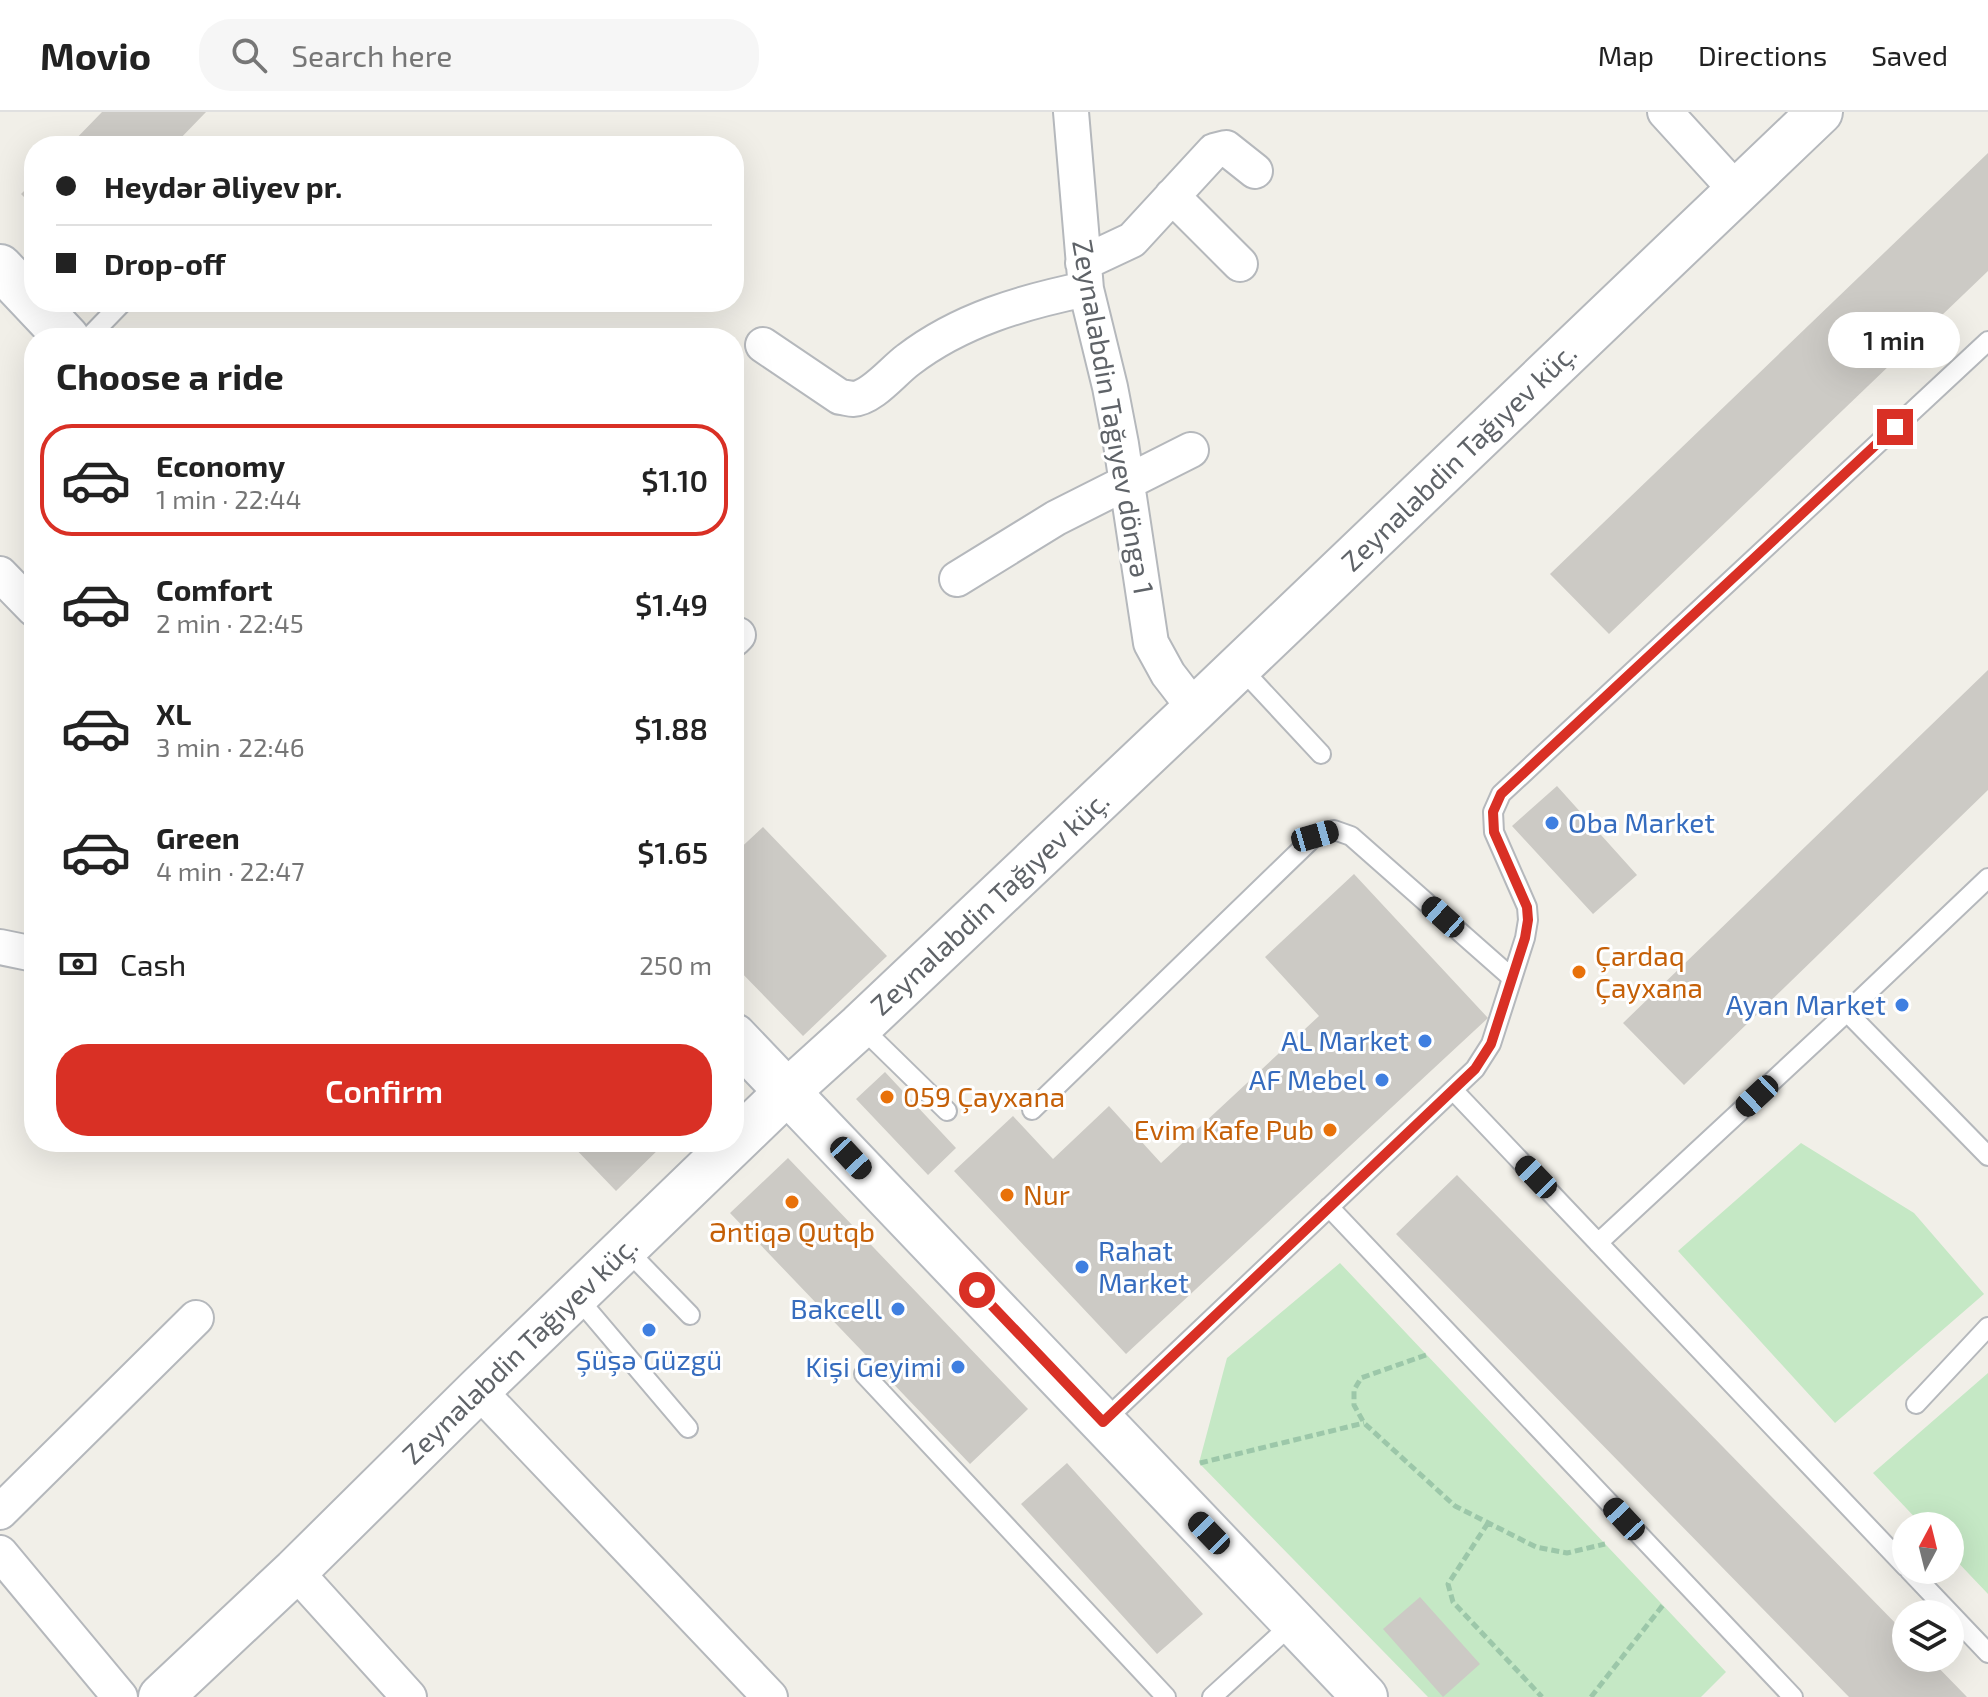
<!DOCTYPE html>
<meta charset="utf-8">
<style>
:root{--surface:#fff;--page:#f6f6f6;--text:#222;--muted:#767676;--line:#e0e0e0;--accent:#d93025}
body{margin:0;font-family:"Exo 2",sans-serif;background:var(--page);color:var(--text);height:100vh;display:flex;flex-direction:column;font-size:30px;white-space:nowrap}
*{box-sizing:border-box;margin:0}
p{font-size:26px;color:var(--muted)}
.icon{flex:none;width:44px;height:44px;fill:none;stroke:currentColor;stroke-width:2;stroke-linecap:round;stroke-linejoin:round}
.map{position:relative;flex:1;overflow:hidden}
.details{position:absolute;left:24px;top:216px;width:720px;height:824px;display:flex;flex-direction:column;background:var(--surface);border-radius:32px;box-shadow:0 8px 32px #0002}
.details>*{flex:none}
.top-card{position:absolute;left:24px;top:24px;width:720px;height:176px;border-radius:32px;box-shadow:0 8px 32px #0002;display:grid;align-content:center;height:176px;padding:0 32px;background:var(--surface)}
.needle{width:52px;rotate:7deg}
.buttons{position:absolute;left:1892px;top:1400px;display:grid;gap:16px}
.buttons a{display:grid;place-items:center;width:72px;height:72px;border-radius:50%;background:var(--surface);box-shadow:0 8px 32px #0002;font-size:40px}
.end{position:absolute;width:36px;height:36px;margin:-18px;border:10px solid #d93025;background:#fff;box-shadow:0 0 0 4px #fff}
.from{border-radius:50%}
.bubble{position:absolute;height:56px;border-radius:28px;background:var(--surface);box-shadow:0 8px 32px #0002;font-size:26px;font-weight:600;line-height:56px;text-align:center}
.car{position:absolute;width:24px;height:48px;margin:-24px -12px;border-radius:10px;box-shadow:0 0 6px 2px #0007;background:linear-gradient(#222 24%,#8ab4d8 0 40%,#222 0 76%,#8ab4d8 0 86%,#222 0)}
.top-card b{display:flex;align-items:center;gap:28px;height:76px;font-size:30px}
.top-card b+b{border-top:2px solid var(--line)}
.top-card i{width:20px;height:20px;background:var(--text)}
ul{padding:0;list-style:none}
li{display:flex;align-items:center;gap:24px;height:112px;margin:0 16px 12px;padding:0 16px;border:4px solid transparent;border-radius:32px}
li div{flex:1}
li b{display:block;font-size:30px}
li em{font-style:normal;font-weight:600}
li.selected{border-color:var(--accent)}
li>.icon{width:72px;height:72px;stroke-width:1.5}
h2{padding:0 32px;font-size:36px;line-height:96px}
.pay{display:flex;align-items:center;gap:20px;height:88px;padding:0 32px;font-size:30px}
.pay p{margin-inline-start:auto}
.cta{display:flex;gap:16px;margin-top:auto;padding:16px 32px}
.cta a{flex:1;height:92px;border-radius:32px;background:var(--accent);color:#fff;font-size:32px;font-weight:600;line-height:92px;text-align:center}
header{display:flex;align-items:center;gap:48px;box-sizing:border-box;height:112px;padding:0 40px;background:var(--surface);border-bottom:2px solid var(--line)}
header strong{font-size:38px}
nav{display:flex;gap:44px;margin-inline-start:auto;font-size:28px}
.search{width:560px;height:72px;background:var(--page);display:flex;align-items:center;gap:20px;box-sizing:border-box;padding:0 28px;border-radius:32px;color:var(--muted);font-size:30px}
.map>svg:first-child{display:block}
</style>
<header>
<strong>Movio</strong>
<div class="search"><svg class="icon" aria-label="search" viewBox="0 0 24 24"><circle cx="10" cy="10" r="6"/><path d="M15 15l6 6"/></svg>Search here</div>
<nav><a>Map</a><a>Directions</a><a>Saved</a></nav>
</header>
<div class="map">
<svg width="1988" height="1585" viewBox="0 0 1988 1585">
<rect width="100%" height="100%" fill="#f1efe8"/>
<path fill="#c5e8c5" d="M 1801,1031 L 1914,1101 L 1984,1182 L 1835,1311 L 1678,1139 Z
M 1340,1151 L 1726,1560 L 1701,1585 L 1428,1585 L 1199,1351 L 1227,1246 Z
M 1988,1261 L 1988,1482 L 1950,1442 L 1950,1414 L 1923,1414 L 1873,1361 Z"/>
<path fill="#cccac5" d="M 102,0 L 206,0 L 176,31 L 178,34 L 69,34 Z
M 1988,41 L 1988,159 L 1609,522 L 1550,462 Z
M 34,69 L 34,95 L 21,82 Z
M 1988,558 L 1988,678 L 1684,973 L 1623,911 Z
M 1557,674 L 1637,763 L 1593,802 L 1512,714 Z
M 763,715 L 887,844 L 803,924 L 734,853 L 734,742 Z
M 1354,762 L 1488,906 L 1126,1242 L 954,1059 L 1013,1004 L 1053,1047 L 1109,994 L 1161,1051 L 1319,904 L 1265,845 Z
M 885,960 L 956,1036 L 928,1063 L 856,987 Z
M 569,1030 L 666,1030 L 616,1079 Z
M 788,1046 L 1028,1297 L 970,1352 L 730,1101 Z
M 1457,1063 L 1906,1522 L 1906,1546 L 1929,1546 L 1967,1585 L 1849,1585 L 1396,1122 Z
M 1067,1351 L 1203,1502 L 1157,1542 L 1021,1392 Z
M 1420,1485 L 1480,1552 L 1443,1585 L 1383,1517 Z"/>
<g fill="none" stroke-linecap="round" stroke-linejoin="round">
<g stroke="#b5b8bc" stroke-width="22">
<path id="service" d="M 88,226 L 123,190
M 1239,554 L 1321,642
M 1847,900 L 1988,1044
M 860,914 L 947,999
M 1453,978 L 1906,1455
M 1032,998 L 1315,724 L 1334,718 L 1351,724 L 1512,866
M 1329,1095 L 1793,1585
M 1598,1131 L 1847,900 L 1988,766
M 625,1136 L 690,1203
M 576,1184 L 688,1316
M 864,1262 L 1166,1585
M 1916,1292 L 1988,1215
M 1103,1310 L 1475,957 L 1491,932 L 1525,826 L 1528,808 L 1527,795 L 1494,720 L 1493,700 L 1501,682 L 1988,229
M 1909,1458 L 1988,1541
M 1212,1585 L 1294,1510"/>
</g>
<g stroke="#b5b8bc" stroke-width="38">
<path id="minor" d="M 1071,0 L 1086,177 L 1110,275 L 1121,332 L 1151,531 L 1168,562 L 1195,597
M 1665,0 L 1737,79
M 1172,84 L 1240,152
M 1083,151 L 1132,128 L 1214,39 L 1226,36 L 1255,59
M 763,233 L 840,285 C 845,285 849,287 853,287 C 872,286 893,259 908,248 C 960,208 1023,190 1086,177
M 0,462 L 34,497
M 957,467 L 1056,406 L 1191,338
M 734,527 L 738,523
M 0,835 L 34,842
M 478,1278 L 770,1585
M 0,1400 L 196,1206
M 0,1441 L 120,1585
M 295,1459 L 409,1585"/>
</g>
<g stroke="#b5b8bc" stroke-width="48">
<path id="tertiary" d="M 161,1585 L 295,1459 L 478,1278 L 787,980 L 860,914 L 1195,597 L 1820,0"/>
</g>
<g stroke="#b6babf" stroke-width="48">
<path id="secondary" d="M 0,155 L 67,226
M 734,924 L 1365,1585"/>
</g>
<path stroke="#9cc7a9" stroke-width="5" stroke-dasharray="8 4" stroke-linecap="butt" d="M 1426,1243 L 1361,1266 L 1354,1278 L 1354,1293 L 1364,1311 L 1455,1394 L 1536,1435 L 1567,1441 L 1605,1432
M 1200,1351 L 1364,1311
M 1488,1411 L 1448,1472 L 1453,1490 L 1542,1585
M 1591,1585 L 1663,1493"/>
<use href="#service" stroke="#fff" stroke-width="18"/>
<use href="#minor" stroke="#fff" stroke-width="34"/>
<use href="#tertiary" stroke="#fff" stroke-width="44"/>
<use href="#secondary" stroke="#fff" stroke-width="44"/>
</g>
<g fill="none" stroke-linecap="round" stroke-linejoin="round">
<path stroke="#d93025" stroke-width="10" d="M 977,1178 L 1103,1310 L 1475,957 L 1491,932 L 1525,826 L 1528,808 L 1527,795 L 1494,720 L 1493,700 L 1501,682 L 1895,315"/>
</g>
<g fill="#3f7fe0" stroke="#fff" stroke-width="3">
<circle cx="1552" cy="711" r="8"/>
<circle cx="1902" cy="893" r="8"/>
<circle cx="1425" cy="929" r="8"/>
<circle cx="1382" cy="968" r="8"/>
<circle cx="1082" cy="1155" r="8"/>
<circle cx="898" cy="1197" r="8"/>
<circle cx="649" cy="1218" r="8"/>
<circle cx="958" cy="1255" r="8"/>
</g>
<g fill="#e8710a" stroke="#fff" stroke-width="3">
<circle cx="1579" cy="860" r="8"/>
<circle cx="887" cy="985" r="8"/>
<circle cx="1330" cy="1018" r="8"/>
<circle cx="1007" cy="1083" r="8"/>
<circle cx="792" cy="1090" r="8"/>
</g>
<g text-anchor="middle" stroke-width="6" stroke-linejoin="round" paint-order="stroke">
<g font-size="28" fill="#5f6368" stroke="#fff">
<text transform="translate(1113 305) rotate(80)" y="10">Zeynalabdin Tağıyev döngə 1</text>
<text transform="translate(1459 345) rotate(-44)" y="10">Zeynalabdin Tağıyev küç.</text>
<text transform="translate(990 791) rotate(-43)" y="10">Zeynalabdin Tağıyev küç.</text>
<text transform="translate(520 1238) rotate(-44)" y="10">Zeynalabdin Tağıyev küç.</text>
</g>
<g font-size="28" fill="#366cbe" stroke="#fff" text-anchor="end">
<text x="1568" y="721" text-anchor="start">Oba Market</text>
<text x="1886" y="903">Ayan Market</text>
<text x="1409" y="939">AL Market</text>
<text x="1366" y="978">AF Mebel</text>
<text x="1098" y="1149" text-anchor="start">Rahat<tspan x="1098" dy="32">Market</tspan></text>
<text x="882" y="1207">Bakcell</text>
<text x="649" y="1258" text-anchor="middle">Şüşə Güzgü</text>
<text x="942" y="1265">Kişi Geyimi</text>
</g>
<g font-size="28" fill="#c56008" stroke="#fff" text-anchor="start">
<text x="1595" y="854">Çardaq<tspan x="1595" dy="32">Çayxana</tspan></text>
<text x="903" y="995">059 Çayxana</text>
<text x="1314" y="1028" text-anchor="end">Evim Kafe Pub</text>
<text x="1023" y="1093">Nur</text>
<text x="792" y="1130" text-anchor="middle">Əntiqə Qutqb</text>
</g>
</g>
</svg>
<div class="buttons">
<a><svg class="needle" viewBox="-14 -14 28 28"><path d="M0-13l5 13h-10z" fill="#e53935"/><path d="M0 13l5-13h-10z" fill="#767676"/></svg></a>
<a><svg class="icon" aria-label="layers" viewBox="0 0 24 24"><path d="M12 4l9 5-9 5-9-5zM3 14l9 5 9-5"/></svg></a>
</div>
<i class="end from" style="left:977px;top:1178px"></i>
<i class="end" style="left:1895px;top:315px"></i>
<div class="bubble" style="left:1828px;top:200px;width:132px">1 min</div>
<i class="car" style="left:1315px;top:724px;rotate:74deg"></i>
<i class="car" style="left:1443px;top:805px;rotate:312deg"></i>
<i class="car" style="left:1757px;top:984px;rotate:227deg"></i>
<i class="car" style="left:851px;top:1046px;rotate:137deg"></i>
<i class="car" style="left:1536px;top:1065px;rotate:316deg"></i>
<i class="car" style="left:1624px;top:1407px;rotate:317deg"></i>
<i class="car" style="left:1209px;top:1421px;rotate:316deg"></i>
<div class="top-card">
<b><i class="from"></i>Heydər Əliyev pr.</b>
<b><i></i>Drop-off</b>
</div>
<section class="details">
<h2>Choose a ride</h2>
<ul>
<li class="selected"><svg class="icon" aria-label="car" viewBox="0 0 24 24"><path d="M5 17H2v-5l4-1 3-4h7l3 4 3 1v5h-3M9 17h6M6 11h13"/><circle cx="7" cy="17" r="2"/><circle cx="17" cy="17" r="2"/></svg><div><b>Economy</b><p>1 min · 22:44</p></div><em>$1.10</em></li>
<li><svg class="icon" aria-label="car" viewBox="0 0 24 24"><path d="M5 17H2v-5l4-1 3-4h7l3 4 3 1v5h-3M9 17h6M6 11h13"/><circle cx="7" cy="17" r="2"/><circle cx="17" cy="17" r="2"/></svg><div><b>Comfort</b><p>2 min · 22:45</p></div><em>$1.49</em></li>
<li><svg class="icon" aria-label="car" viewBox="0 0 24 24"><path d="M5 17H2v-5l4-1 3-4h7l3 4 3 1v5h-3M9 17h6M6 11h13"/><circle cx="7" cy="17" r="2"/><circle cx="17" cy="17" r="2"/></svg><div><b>XL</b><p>3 min · 22:46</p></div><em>$1.88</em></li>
<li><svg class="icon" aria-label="car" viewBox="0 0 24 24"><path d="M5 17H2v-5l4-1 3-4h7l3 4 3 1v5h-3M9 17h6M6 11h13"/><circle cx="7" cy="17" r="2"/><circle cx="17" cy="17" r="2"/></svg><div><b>Green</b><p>4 min · 22:47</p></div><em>$1.65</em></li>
</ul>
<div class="pay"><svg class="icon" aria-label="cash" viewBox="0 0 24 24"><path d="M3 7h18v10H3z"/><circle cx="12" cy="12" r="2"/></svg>Cash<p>250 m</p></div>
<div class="cta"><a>Confirm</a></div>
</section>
</div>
